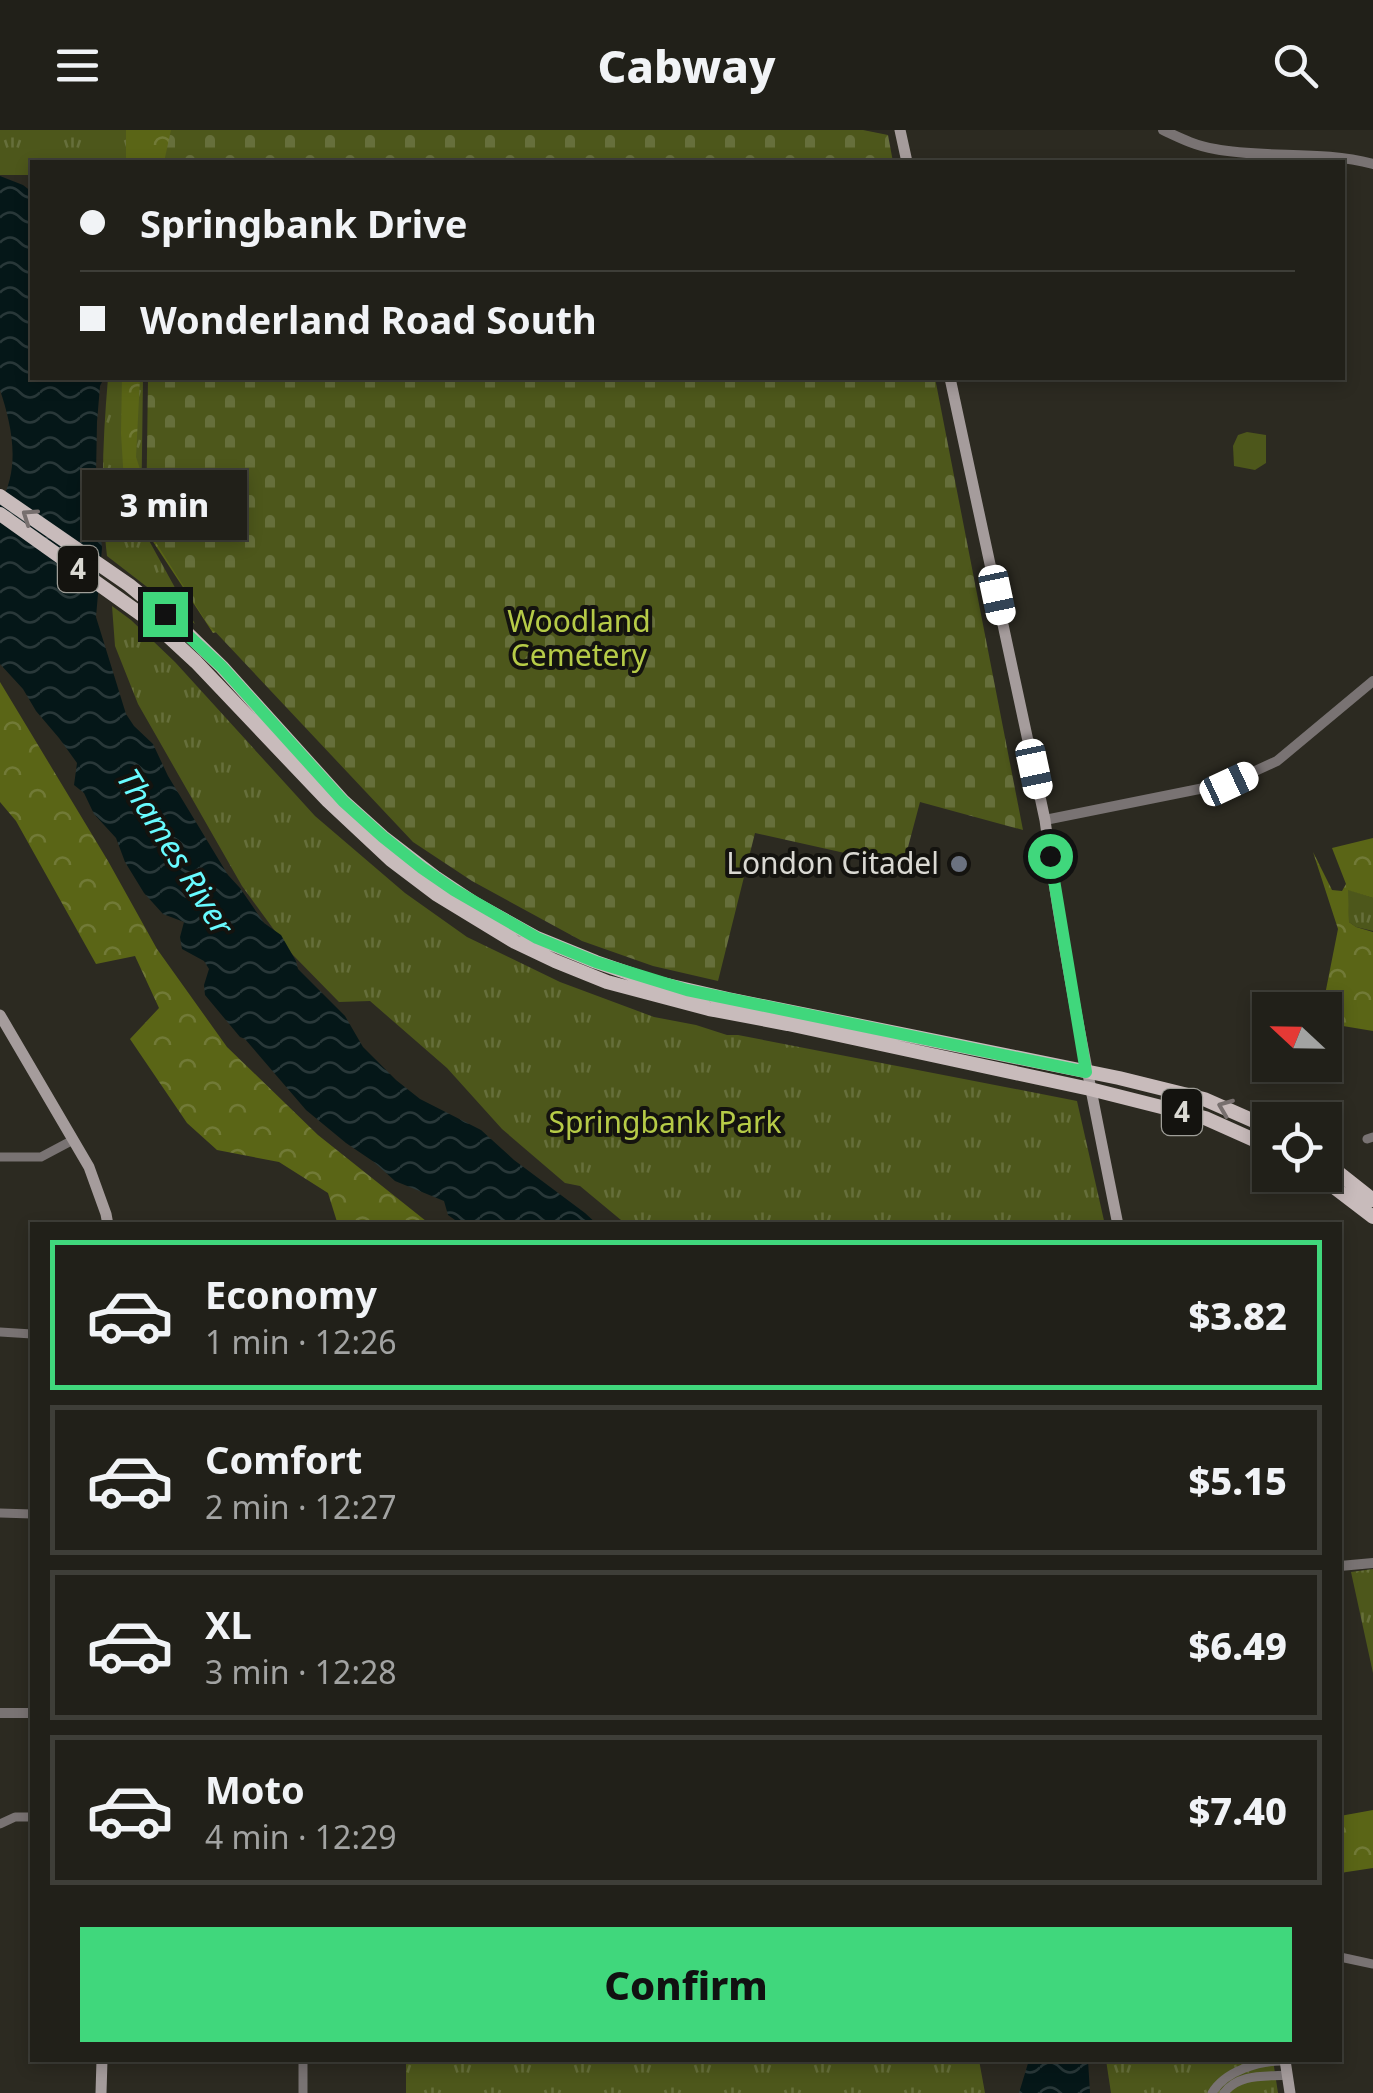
<!DOCTYPE html>
<meta charset="utf-8">
<style>
:root{--surface:#212019;--page:#292822;--text:#f1f3f6;--muted:#a2a3a2;--line:#3e3e38;--accent:#40d77c}
body{margin:0;font-family:"Noto Sans",sans-serif;background:var(--page);color:var(--text);height:100vh;display:flex;flex-direction:column;font-size:38px;white-space:nowrap}
*{box-sizing:border-box;margin:0}
p{font-size:32px;color:var(--muted)}
.icon{flex:none;width:55px;height:55px;fill:none;stroke:currentColor;stroke-width:2;stroke-linecap:round;stroke-linejoin:round}
.map{position:relative;flex:1;overflow:hidden}
.drawer{position:absolute;left:30px;top:1092px;width:1312px;height:840px;display:flex;flex-direction:column;background:var(--surface);border-radius:0px;box-shadow:0 5px 15px #0003,0 0 0 2px var(--line)}
.drawer>*{flex:none}
.guide{position:absolute;left:30px;top:30px;width:1315px;height:220px;border-radius:0px;box-shadow:0 5px 15px #0003,0 0 0 2px var(--line);display:grid;align-content:center;height:220px;padding:0 50px;background:var(--surface)}
.needle{width:65px;rotate:292deg}
.fabs{position:absolute;left:1252px;top:862px;display:grid;gap:20px}
.fabs a{display:grid;place-items:center;width:90px;height:90px;border-radius:0px;background:var(--surface);box-shadow:0 5px 15px #0003,0 0 0 2px var(--line);font-size:50px}
.end{position:absolute;width:45px;height:45px;margin:-22px;border:12px solid #40d77c;background:#111;box-shadow:0 0 0 5px #111}
.from{border-radius:50%}
.bubble{position:absolute;height:70px;border-radius:0px;background:var(--surface);box-shadow:0 5px 15px #0003,0 0 0 2px var(--line);font-size:32px;font-weight:800;line-height:70px;text-align:center}
.car{position:absolute;width:30px;height:60px;margin:-30px -15px;border-radius:12px;box-shadow:0 0 8px 2px #0007;background:linear-gradient(#fff 24%,#345 0 40%,#fff 0 76%,#345 0 86%,#fff 0)}
.guide b{display:flex;align-items:center;gap:35px;height:95px;font-size:38px}
.guide b+b{border-top:2px solid var(--line)}
.guide i{width:25px;height:25px;background:var(--text)}
ul{padding:18px 0 0;list-style:none}
li{display:flex;align-items:center;gap:30px;height:150px;margin:0 20px 15px;padding:0 30px;border:5px solid var(--line);border-radius:0px}
li div{flex:1}
li b{display:block;font-size:38px}
li em{font-style:normal;font-weight:800}
li.current{border-color:var(--accent)}
li>.icon{width:90px;height:90px;stroke-width:1.5}
.button{display:flex;gap:20px;margin-top:auto;padding:20px 50px}
.button a{flex:1;height:115px;border-radius:0px;background:var(--accent);color:#111;font-size:40px;font-weight:800;line-height:115px;text-align:center}
header{display:flex;justify-content:space-between;align-items:center;height:130px;padding:0 50px;background:var(--surface);font-size:45px;font-weight:800}
.map>svg:first-child{display:block}
</style>
<header><svg class="icon" aria-label="menu" viewBox="0 0 24 24"><path d="M4 6h16M4 12h16M4 18h16"/></svg>Cabway<svg class="icon" aria-label="search" viewBox="0 0 24 24"><circle cx="10" cy="10" r="6"/><path d="M15 15l6 6"/></svg></header>
<div class="map">
<svg width="1373" height="1963" viewBox="0 0 1373 1963">
<defs>
<pattern id="grass-tufts" width="24" height="20" patternUnits="userSpaceOnUse" patternTransform="scale(2.5)"><rect width="24" height="20" fill="#4d571b"/><path d="M3 7l-1-3M5 7V3M7 7l1-3M15 17l-1-3M17 17v-4M19 17l1-3" fill="none" stroke="#666f3b"/></pattern>
<pattern id="forest-crowns" width="20" height="18" patternUnits="userSpaceOnUse" patternTransform="scale(2.5)"><rect width="20" height="18" fill="#5a6516"/><path d="M2 6a3 3 0 1 1 6 0M12 15a3 3 0 1 1 6 0" fill="none" stroke="#717a37"/></pattern>
<pattern id="cemetery-stones" width="16" height="16" patternUnits="userSpaceOnUse" patternTransform="scale(2.5)"><rect width="16" height="16" fill="#4d571b"/><path d="M2 7V4a2 2 0 0 1 4 0v3zM10 15v-3a2 2 0 0 1 4 0v3z" fill="#666f3b"/></pattern>
<pattern id="water-waves" width="16" height="10" patternUnits="userSpaceOnUse" patternTransform="scale(2.5)"><rect width="16" height="10" fill="#051718"/><path d="M0 5q4-4 8 0t8 0" fill="none" stroke="#293839"/></pattern>
</defs>
<rect width="100%" height="100%" fill="#2c2a21"/>
<path fill="url(#grass-tufts)" d="M 0,0 L 161,0 L 156,32 L 32,32 L 32,45 L 0,45 Z
M 108,248 L 143,248 L 141,396 L 195,494 L 107,426 C 100,366 103,307 108,248 Z
M 112,476 L 131,490 L 175,532 L 315,686 L 405,763 L 467,807 L 560,852 L 654,887 L 696,895 L 727,905 L 738,905 L 1077,971 L 1105,1095 L 627,1095 L 580,1056 L 565,1053 L 502,999 L 447,938 L 370,871 L 339,872 L 291,823 L 242,756 L 138,574 L 115,516 Z
M 1347,759 L 1373,768 L 1373,801 L 1356,797 L 1349,792 Z
M 1373,1439 L 1373,1543 L 1351,1442 Z
M 406,1930 L 979,1930 L 985,1963 L 406,1963 Z
M 1106,1930 L 1273,1930 L 1278,1963 L 1111,1963 Z"/>
<path fill="url(#forest-crowns)" d="M 126,0 L 236,0 L 230,32 L 126,32 Z
M 122,248 L 140,248 L 136,327 L 153,379 L 223,500 L 213,503 L 125,369 L 121,303 Z
M 0,552 L 108,731 L 157,819 L 227,917 L 318,1005 L 431,1095 L 338,1095 L 328,1063 L 279,1032 L 217,1020 L 187,993 L 130,909 L 159,878 L 135,826 L 96,834 L 16,691 L 0,672 Z
M 1373,708 L 1373,768 L 1348,760 L 1349,792 L 1356,797 L 1373,802 L 1373,901 L 1325,893 L 1325,880 L 1322,880 L 1338,799 L 1313,722 L 1332,760 L 1342,761 L 1346,754 L 1332,718 Z
M 1373,1680 L 1373,1738 L 1340,1743 L 1340,1686 Z"/>
<path fill="url(#cemetery-stones)" d="M 171,0 L 863,0 L 888,5 L 893,32 L 164,32 Z
M 148,248 L 935,248 L 1023,700 L 920,672 L 903,736 L 755,703 L 718,851 L 653,836 L 582,811 L 472,751 L 413,712 L 365,661 L 207,493 L 146,397 Z"/>
<path fill="#4d571b" d="M 1247,302 L 1266,305 L 1266,333 L 1255,340 L 1234,336 L 1233,316 L 1238,305 Z"/>
<path fill="url(#water-waves)" d="M 0,46 L 23,55 L 32,62 L 32,248 L 104,248 L 100,256 L 97,292 L 96,345 L 102,418 L 96,487 L 126,584 L 134,596 L 153,614 L 168,646 L 228,745 L 240,758 L 264,793 L 281,805 L 296,831 L 298,839 L 345,886 L 363,917 L 396,950 L 420,969 L 481,1000 L 514,1030 L 585,1083 L 598,1095 L 462,1095 L 448,1085 L 444,1071 L 395,1051 L 374,1032 L 346,1013 L 306,980 L 245,909 L 240,907 L 205,865 L 204,855 L 209,839 L 204,831 L 182,819 L 180,807 L 184,792 L 163,784 L 144,763 L 125,732 L 116,708 L 94,684 L 84,663 L 74,655 L 77,633 L 59,608 L 36,581 L 23,559 L 0,534 L 0,373 C 21,338 12,296 0,260 Z
M 1029,1930 L 1088,1930 L 1090,1963 L 1019,1963 Z"/>
<g fill="none" stroke-linecap="round" stroke-linejoin="round">
<path stroke="#797373" stroke-width="9" d="M 1367,1009 L 1373,1007
M 0,1027 L 41,1027 L 73,1010
M 0,1202 L 32,1204
M 0,1383 L 32,1384
M 0,1694 L 15,1687 L 32,1687
M 1340,1827 L 1373,1834
M 303,1963 L 303,1930
M 1212,1963 C 1225,1941 1260,1930 1285,1931
M 1224,1963 C 1239,1943 1265,1947 1287,1945"/>
<path stroke="#797373" stroke-width="10" d="M 1163,0 C 1180,8 1196,16 1215,19 C 1267,29 1321,20 1373,34
M 1045,690 L 1229,653 L 1277,631 L 1373,551
M 1340,1436 L 1373,1433
M 0,1583 L 32,1583"/>
<path stroke="#a59c9c" stroke-width="11" d="M 900,0 L 907,32
M 950,248 L 1045,690 C 1063,826 1091,960 1118,1095
M 0,885 L 89,1037 L 106,1084 L 108,1095
M 1285,1930 L 1290,1963
M 101,1963 L 102,1930"/>
<path stroke="#c8bbbb" stroke-width="14" d="M 0,366 L 129,455 L 185,501 L 222,537 L 343,671 L 383,707 L 435,747 L 474,773 L 537,808 L 596,832 L 654,852 L 728,869 L 1119,948 L 1204,969 L 1270,998
M 0,384 L 156,495 L 196,532 L 328,671 L 391,730 L 436,764 L 515,812 L 555,831 L 607,852 L 709,879 L 788,894 L 1090,959 L 1205,988 L 1270,1017
M 1325,1032 L 1373,1070
M 1318,1045 L 1373,1087"/>
</g>
<defs><path id="oneway-chevron" d="M-2-3.5L2.5 0L-2 3.5" fill="none" stroke-width="1.6" stroke-linecap="round" stroke-linejoin="round" transform="scale(2.5)"/></defs>
<g stroke="#776f6e">
<use href="#oneway-chevron" transform="translate(29 386) rotate(-146)"/>
<use href="#oneway-chevron" transform="translate(1225 977) rotate(-158)"/>
</g>
<g fill="none" stroke-linecap="round" stroke-linejoin="round">
<path stroke="#40d77c" stroke-width="12" d="M 165,484 L 222,537 L 343,671 L 383,707 L 422,738 L 454,760 L 537,808 L 596,832 L 687,860 L 1086,942 L 1050,726"/>
</g>
<circle fill="#6b7280" stroke="#14130f" stroke-width="4" cx="959" cy="734" r="10"/>
<g text-anchor="middle" stroke-width="8" stroke-linejoin="round" paint-order="stroke">
<g fill="#14130f" stroke="#9f9e98" stroke-width="2.5">
<rect x="58" y="416" width="40" height="46" rx="8"/>
<rect x="1162" y="959" width="40" height="46" rx="8"/>
</g>
<g font-size="28" font-weight="bold" fill="#dad9d3">
<text x="78" y="449">4</text>
<text x="1182" y="992">4</text>
</g>
<g font-size="30" fill="#b6cb47" stroke="#14130f">
<text x="579" y="502">Woodland<tspan x="579" dy="34">Cemetery</tspan></text>
<text x="665" y="1003">Springbank Park</text>
</g>
<g font-size="30" fill="#dad9d3" stroke="#14130f" text-anchor="end">
<text x="939" y="744">London Citadel</text>
</g>
<g font-size="32" font-style="italic" fill="#68fbff" stroke="#14130f">
<text transform="translate(175 722) rotate(58)" y="11">Thames River</text>
</g>
</g>
</svg>
<div class="fabs">
<a><svg class="needle" viewBox="-14 -14 28 28"><path d="M0-13l5 13h-10z" fill="#e53935"/><path d="M0 13l5-13h-10z" fill="#a2a3a2"/></svg></a>
<a><svg class="icon" aria-label="locate" viewBox="0 0 24 24"><circle cx="12" cy="12" r="6"/><path d="M12 2v4M12 18v4M2 12h4M18 12h4"/></svg></a>
</div>
<i class="end from" style="left:1050px;top:726px"></i>
<i class="end" style="left:165px;top:484px"></i>
<div class="bubble" style="left:82px;top:340px;width:165px">3 min</div>
<i class="car" style="left:997px;top:465px;rotate:168deg"></i>
<i class="car" style="left:1034px;top:639px;rotate:168deg"></i>
<i class="car" style="left:1229px;top:654px;rotate:65deg"></i>
<div class="guide">
<b><i class="from"></i>Springbank Drive</b>
<b><i></i>Wonderland Road South</b>
</div>
<section class="drawer">
<ul>
<li class="current"><svg class="icon" aria-label="car" viewBox="0 0 24 24"><path d="M5 17H2v-5l4-1 3-4h7l3 4 3 1v5h-3M9 17h6M6 11h13"/><circle cx="7" cy="17" r="2"/><circle cx="17" cy="17" r="2"/></svg><div><b>Economy</b><p>1 min · 12:26</p></div><em>$3.82</em></li>
<li><svg class="icon" aria-label="car" viewBox="0 0 24 24"><path d="M5 17H2v-5l4-1 3-4h7l3 4 3 1v5h-3M9 17h6M6 11h13"/><circle cx="7" cy="17" r="2"/><circle cx="17" cy="17" r="2"/></svg><div><b>Comfort</b><p>2 min · 12:27</p></div><em>$5.15</em></li>
<li><svg class="icon" aria-label="car" viewBox="0 0 24 24"><path d="M5 17H2v-5l4-1 3-4h7l3 4 3 1v5h-3M9 17h6M6 11h13"/><circle cx="7" cy="17" r="2"/><circle cx="17" cy="17" r="2"/></svg><div><b>XL</b><p>3 min · 12:28</p></div><em>$6.49</em></li>
<li><svg class="icon" aria-label="car" viewBox="0 0 24 24"><path d="M5 17H2v-5l4-1 3-4h7l3 4 3 1v5h-3M9 17h6M6 11h13"/><circle cx="7" cy="17" r="2"/><circle cx="17" cy="17" r="2"/></svg><div><b>Moto</b><p>4 min · 12:29</p></div><em>$7.40</em></li>
</ul>
<div class="button"><a>Confirm</a></div>
</section>
</div>
